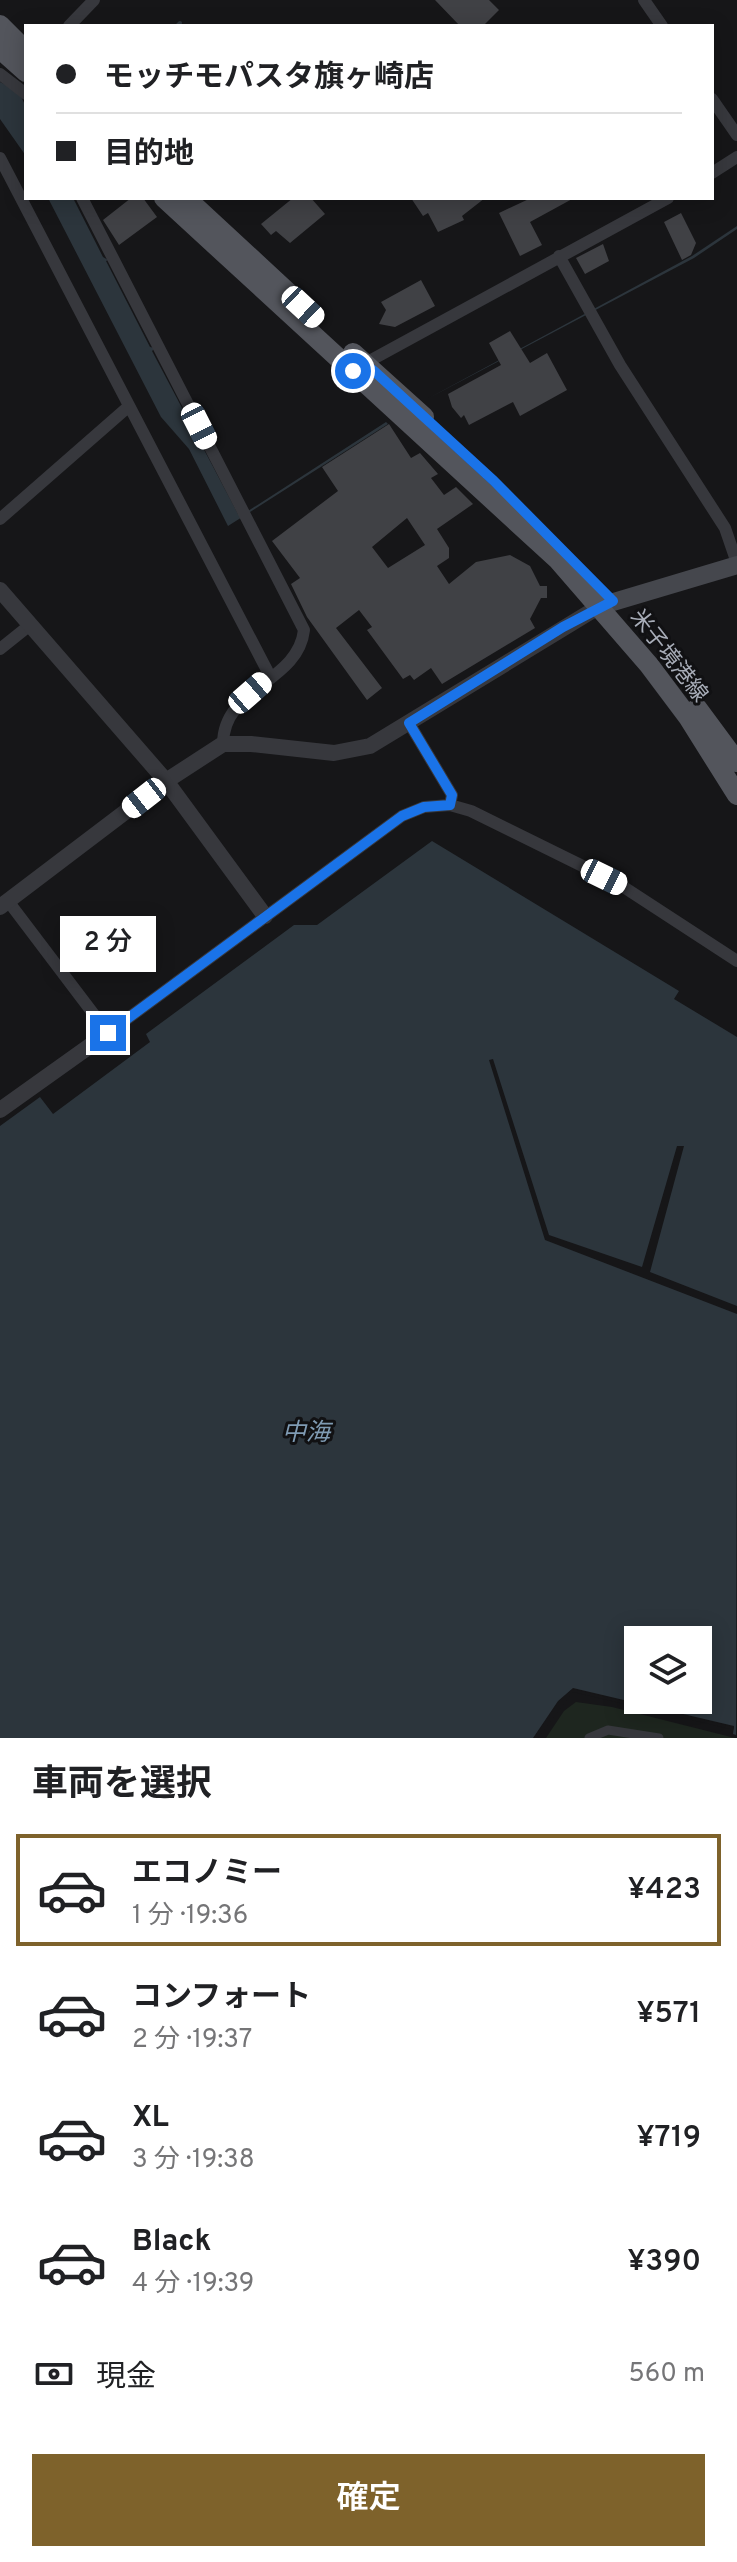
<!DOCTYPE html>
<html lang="ja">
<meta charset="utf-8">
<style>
:root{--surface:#fff;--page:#f6f6f6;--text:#202124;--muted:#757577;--line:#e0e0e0;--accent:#7e622b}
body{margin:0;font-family:Overpass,"Noto Sans JP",sans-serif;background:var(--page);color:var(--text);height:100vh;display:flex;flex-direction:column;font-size:30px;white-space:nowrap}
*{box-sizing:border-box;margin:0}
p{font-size:26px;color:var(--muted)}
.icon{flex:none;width:44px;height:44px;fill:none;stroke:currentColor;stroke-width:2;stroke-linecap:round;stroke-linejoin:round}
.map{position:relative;height:1738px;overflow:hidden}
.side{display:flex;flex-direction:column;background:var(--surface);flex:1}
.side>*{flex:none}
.guide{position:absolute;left:24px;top:24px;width:690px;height:176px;border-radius:0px;box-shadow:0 4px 20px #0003;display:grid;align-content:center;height:176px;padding:0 32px;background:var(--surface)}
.buttons{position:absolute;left:624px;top:1626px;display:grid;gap:16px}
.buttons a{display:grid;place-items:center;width:88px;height:88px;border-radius:0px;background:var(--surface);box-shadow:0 4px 20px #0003;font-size:40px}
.end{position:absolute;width:36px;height:36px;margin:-18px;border:10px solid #1a73e8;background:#fff;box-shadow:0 0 0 4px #fff}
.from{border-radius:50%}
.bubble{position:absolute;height:56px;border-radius:0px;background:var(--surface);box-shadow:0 4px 20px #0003;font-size:26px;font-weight:600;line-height:56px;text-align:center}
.car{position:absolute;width:24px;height:48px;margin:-24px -12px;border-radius:10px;box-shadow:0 0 6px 2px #0007;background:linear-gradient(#fff 24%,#345 0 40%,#fff 0 76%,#345 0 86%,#fff 0)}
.guide b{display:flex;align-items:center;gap:28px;height:76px;font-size:30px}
.guide b+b{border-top:2px solid var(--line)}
.guide i{width:20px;height:20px;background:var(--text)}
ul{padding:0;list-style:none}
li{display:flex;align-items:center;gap:24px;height:112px;margin:0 16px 12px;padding:0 16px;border:4px solid transparent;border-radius:0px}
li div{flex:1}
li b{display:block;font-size:30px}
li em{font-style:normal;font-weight:600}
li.active{border-color:var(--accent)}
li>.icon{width:72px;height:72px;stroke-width:1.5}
h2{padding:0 32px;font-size:36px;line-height:96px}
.pay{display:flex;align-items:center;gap:20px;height:88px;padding:0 32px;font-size:30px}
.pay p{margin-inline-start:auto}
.action{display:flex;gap:16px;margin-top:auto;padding:16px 32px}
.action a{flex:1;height:92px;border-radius:0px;background:var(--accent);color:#fff;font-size:32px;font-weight:600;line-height:92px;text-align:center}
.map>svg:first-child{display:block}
</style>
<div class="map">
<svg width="737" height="1738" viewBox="0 0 737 1738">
<rect width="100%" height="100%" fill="#161618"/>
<path fill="#1e261f" d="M 576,1702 L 612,1707 L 735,1738 L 546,1738 L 564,1711 Z"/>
<path fill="#2c353c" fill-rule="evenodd" d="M 0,82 L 19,92 L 26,107 L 26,156 L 0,119 Z
M 48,198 L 73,198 L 103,257 L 108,260 L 106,261 L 150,347 L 155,348 L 152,351 L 238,514 L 248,511 L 386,422 L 388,424 L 228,526 L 189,449 L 161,417 Z
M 737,226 L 737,229 L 694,258 L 427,399 L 692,256 Z
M 432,841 L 679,991 L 674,999 L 737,1037 L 737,1306 L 650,1272 L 684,1146 L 677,1146 L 642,1267 L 549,1235 L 493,1059 L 489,1060 L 545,1240 L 737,1314 L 736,1735 L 733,1734 L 734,1726 L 573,1688 L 558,1701 L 533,1738 L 0,1738 L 0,1126 L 40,1097 L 53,1114 L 150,1042 L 146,1034 L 294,925 L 317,925 ZM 638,1640 L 698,1640 L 698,1700 L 638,1700 Z"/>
<path fill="#161618" d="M 573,1689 L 734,1727 L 732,1734 L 730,1729 L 573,1692 L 538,1738 L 534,1738 L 559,1702 Z"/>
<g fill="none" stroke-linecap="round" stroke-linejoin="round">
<path stroke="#2c353c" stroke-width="4" d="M 177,26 L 180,23"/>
</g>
<path fill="#404145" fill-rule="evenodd" d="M 435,0 L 489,0 L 499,10 L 483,26 L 460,26 Z
M 131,198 L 143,198 L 157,217 L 119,245 L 103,220 Z
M 293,198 L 311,198 L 325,214 L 290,243 L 276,231 L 271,235 L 261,224 Z
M 411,198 L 485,198 L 462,216 L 464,220 L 438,232 L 428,213 L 423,216 Z
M 531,198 L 574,198 L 530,222 L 542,245 L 520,256 L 499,213 Z
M 681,213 L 696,243 L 691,255 L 682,260 L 664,222 Z
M 603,244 L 609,261 L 585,274 L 576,258 Z
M 421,280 L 435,306 L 395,327 L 379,324 L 386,310 L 381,302 Z
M 510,331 L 530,363 L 547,353 L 567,390 L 520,416 L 513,402 L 469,425 L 464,415 L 461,418 L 452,407 L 448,394 L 501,365 L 489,343 Z
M 389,424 L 411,458 L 420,453 L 438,474 L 431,478 L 444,495 L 456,487 L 473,504 L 437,529 L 449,548 L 449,558 L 437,566 L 449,584 L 476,562 L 510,555 L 530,566 L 540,586 L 547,586 L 547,598 L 541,598 L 530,619 L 535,628 L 442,684 L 431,668 L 414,680 L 410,675 L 403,679 L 367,630 L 372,627 L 359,610 L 336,628 L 382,688 L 367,700 L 307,617 L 291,584 L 300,578 L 272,541 L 338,491 L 322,467 ZM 407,518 L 425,545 L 388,568 L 372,547 Z"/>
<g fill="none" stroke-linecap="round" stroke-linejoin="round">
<path stroke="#37383d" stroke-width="9" d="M 589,1738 L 608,1730 L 659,1738"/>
<path stroke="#37383d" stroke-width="12" d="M 644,0 L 662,26
M 69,26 L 94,0
M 0,74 L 26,94
M 712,99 L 737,135
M 0,158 L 270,676
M 712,173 L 737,157
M 82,198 L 304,630 C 298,683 223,687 223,744
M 559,256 L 620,365 L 725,528 L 737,563
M 362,365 L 668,198
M 0,519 L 128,407
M 0,649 L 30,625
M 409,723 L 452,795 L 450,805
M 8,901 L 108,1033 L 402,816 L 424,807 L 450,805 L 471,811 L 619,884 L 737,961"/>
<path stroke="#37383d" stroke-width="16" d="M 0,590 L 166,781 L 265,916
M 0,907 L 166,781 L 223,744 L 251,744 L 334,753 L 370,746 L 600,606
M 0,1110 L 108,1033"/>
<path stroke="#45474d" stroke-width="18" d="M 600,606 L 737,565"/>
<path stroke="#53555c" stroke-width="20" d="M 0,25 L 26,51
M 0,49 L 26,72
M 164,198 L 558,560 L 649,665 L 688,717 L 737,795
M 186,198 L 294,298
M 353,353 L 424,417
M 697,708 L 737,762"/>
</g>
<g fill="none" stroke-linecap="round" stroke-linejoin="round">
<path stroke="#1a73e8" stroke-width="10" d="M 108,1033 L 402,816 L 424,807 L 450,805 L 452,795 L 409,723 L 563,627 L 613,601 L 494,481 L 374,371 L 365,364 L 353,371"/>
</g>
<g text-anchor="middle" stroke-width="6" stroke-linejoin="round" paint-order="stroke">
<g font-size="22" fill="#a8adb8" stroke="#111113">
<text transform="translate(670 655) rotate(52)" y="8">米子境港線</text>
</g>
<g font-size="24" font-style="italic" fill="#7f9bb3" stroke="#111113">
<text x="306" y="1440">中海</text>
</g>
</g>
</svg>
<div class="buttons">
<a><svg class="icon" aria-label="layers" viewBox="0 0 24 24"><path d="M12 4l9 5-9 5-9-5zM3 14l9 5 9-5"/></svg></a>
</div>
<i class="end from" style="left:353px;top:371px"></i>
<i class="end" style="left:108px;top:1033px"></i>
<div class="bubble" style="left:60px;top:916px;width:96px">2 分</div>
<i class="car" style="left:303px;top:307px;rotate:133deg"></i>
<i class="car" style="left:199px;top:426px;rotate:153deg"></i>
<i class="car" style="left:250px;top:693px;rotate:49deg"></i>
<i class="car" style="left:144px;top:798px;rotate:232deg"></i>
<i class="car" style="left:604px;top:877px;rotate:116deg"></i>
<div class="guide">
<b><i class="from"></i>モッチモパスタ旗ヶ崎店</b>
<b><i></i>目的地</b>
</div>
</div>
<section class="side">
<h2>車両を選択</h2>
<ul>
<li class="active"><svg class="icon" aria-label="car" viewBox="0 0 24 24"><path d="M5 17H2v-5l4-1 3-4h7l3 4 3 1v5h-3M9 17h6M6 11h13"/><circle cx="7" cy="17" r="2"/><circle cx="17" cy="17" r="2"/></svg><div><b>エコノミー</b><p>1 分 · 19:36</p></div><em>¥423</em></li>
<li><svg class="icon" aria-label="car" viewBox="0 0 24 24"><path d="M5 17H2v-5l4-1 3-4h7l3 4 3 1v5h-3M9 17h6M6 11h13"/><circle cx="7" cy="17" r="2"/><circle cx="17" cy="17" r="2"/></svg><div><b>コンフォート</b><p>2 分 · 19:37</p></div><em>¥571</em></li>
<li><svg class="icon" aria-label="car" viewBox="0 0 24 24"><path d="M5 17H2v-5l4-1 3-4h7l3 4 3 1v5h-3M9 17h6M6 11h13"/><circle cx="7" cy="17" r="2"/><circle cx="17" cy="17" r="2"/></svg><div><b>XL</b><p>3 分 · 19:38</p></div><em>¥719</em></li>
<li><svg class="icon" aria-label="car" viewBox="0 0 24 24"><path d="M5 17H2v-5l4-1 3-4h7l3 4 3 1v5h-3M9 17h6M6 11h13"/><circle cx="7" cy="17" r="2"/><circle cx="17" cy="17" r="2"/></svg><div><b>Black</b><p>4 分 · 19:39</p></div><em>¥390</em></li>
</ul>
<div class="pay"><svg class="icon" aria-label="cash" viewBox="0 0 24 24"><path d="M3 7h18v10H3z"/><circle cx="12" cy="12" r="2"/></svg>現金<p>560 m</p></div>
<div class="action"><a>確定</a></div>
</section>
